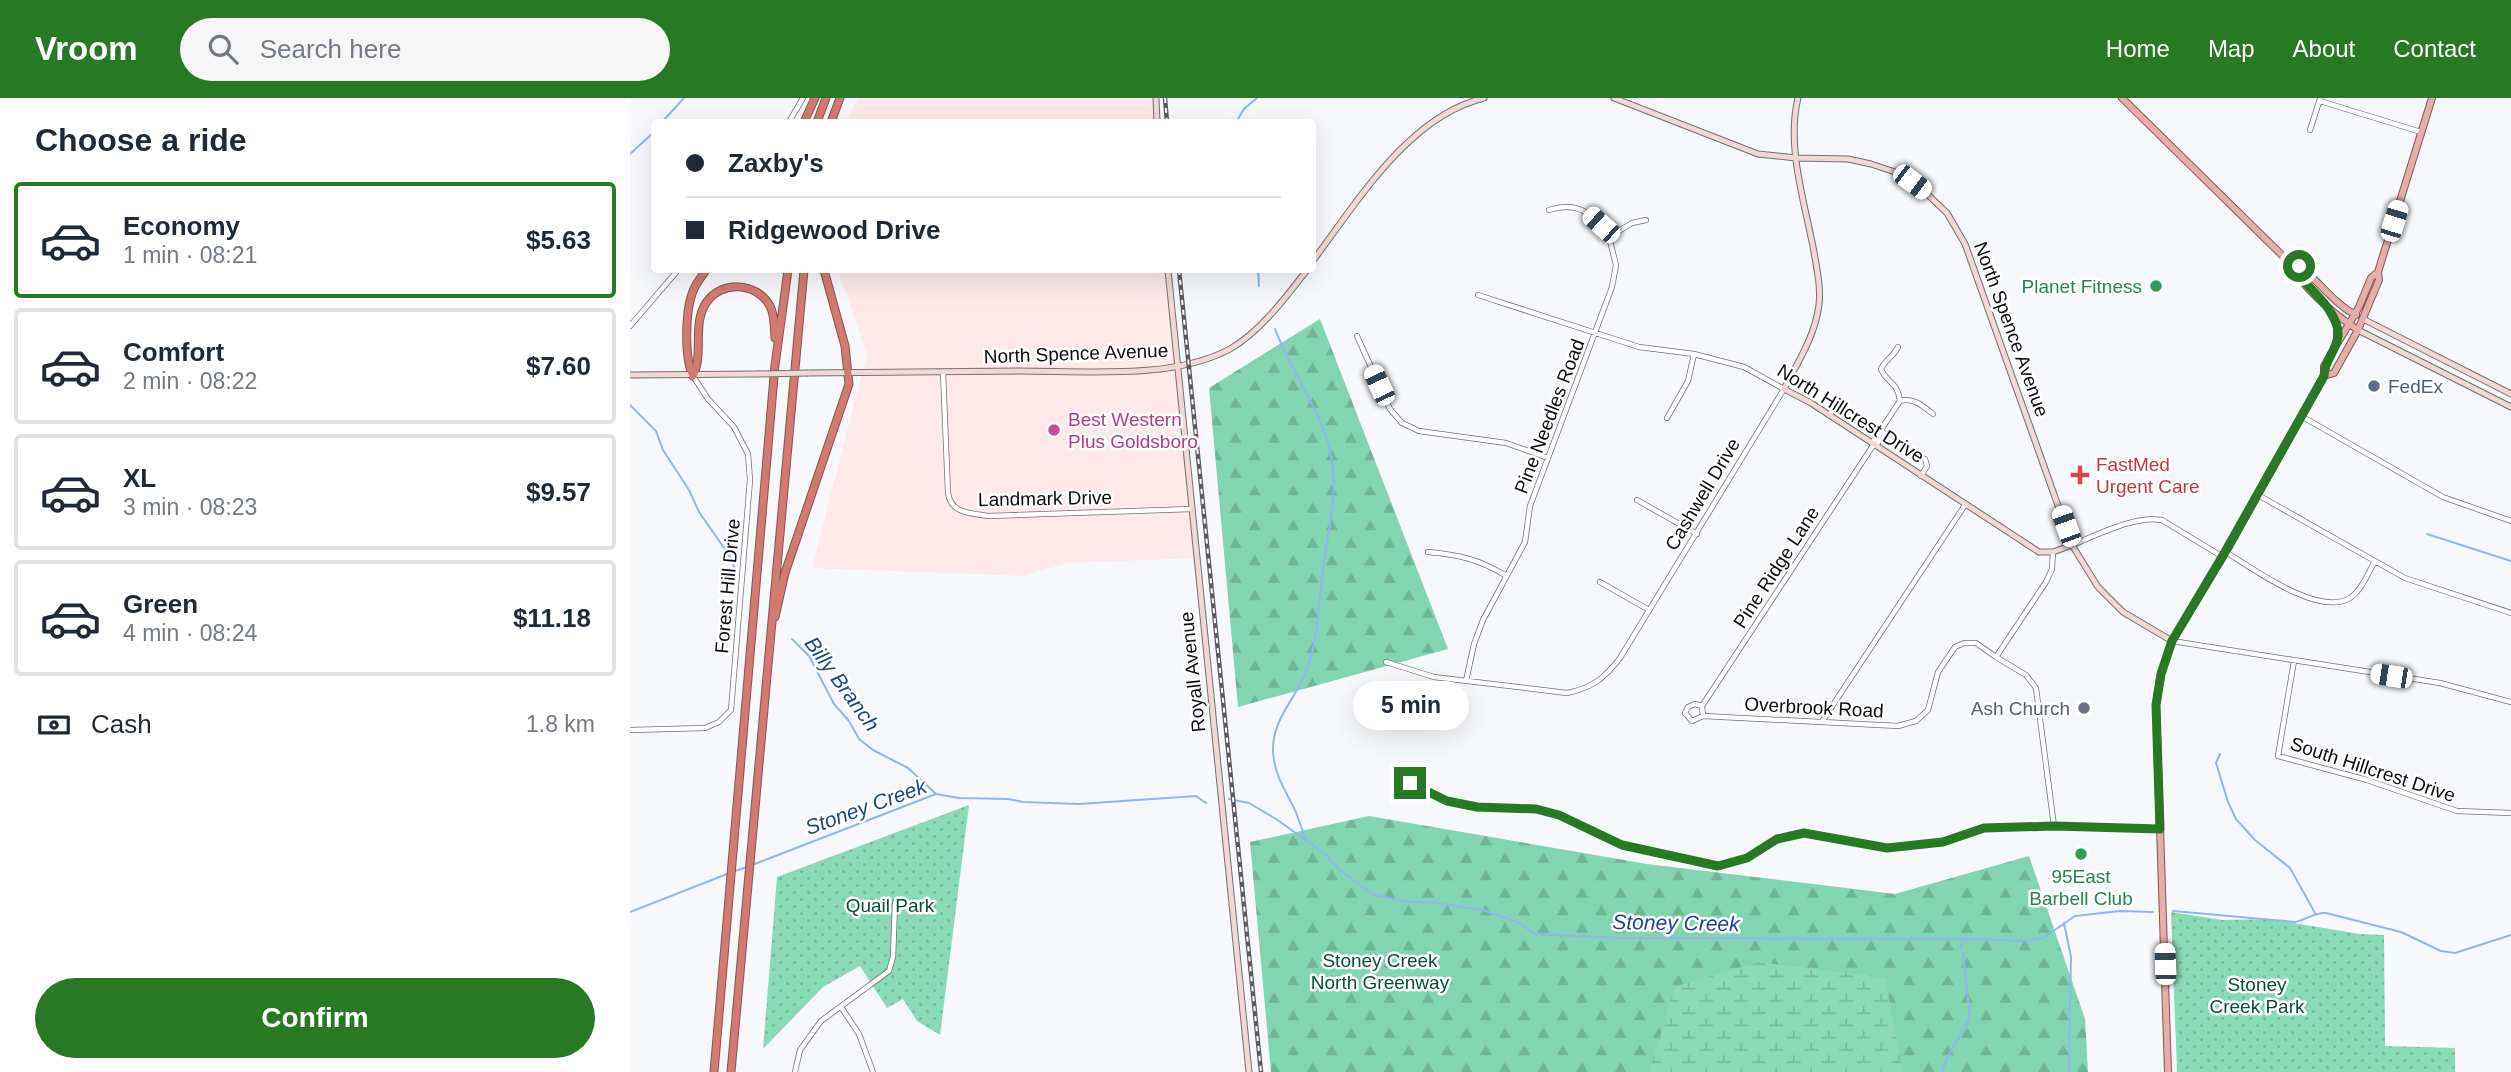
<!DOCTYPE html>
<meta charset="utf-8">
<style>
:root{--surface:#fff;--page:#f6f6f7;--text:#1f2937;--muted:#747a83;--line:#e0e1e3;--accent:#287923}
body{margin:0;font-family:Helvetica,sans-serif;background:var(--page);color:var(--text);height:100vh;display:flex;flex-direction:column;font-size:26px;white-space:nowrap}
*{box-sizing:border-box;margin:0}
p{font-size:23px;color:var(--muted)}
.icon{flex:none;width:38px;height:38px;fill:none;stroke:currentColor;stroke-width:2;stroke-linecap:round;stroke-linejoin:round}
.map{position:relative;flex:1;overflow:hidden}
.drawer{display:flex;flex-direction:column;background:var(--surface);width:630px}
.drawer>*{flex:none}
.hud{position:absolute;left:21px;top:21px;width:665px;height:154px;border-radius:7px;box-shadow:0 7px 28px #0002;display:grid;align-content:center;height:154px;padding:0 35px;background:var(--surface)}
.end{position:absolute;width:32px;height:32px;margin:-16px;border:9px solid #287923;background:#fff;box-shadow:0 0 0 4px #fff}
.from{border-radius:50%}
.bubble{position:absolute;height:49px;border-radius:24px;background:var(--surface);box-shadow:0 7px 28px #0002;font-size:23px;font-weight:800;line-height:49px;text-align:center}
.car{position:absolute;width:21px;height:42px;margin:-21px -10px;border-radius:9px;box-shadow:0 0 5px 2px #0007;background:linear-gradient(#fff 24%,#345 0 40%,#fff 0 76%,#345 0 86%,#fff 0)}
.hud b{display:flex;align-items:center;gap:24px;height:66px;font-size:26px}
.hud b+b{border-top:2px solid var(--line)}
.hud i{width:18px;height:18px;background:var(--text)}
ul{padding:0;list-style:none}
li{display:flex;align-items:center;gap:21px;height:116px;margin:0 14px 10px;padding:0 21px;border:4px solid var(--line);border-radius:7px}
li div{flex:1}
li b{display:block;font-size:26px}
li em{font-style:normal;font-weight:800}
li.active{border-color:var(--accent)}
li>.icon{width:63px;height:63px;stroke-width:1.5}
h2{padding:0 35px;font-size:32px;line-height:84px}
.pay{display:flex;align-items:center;gap:18px;height:77px;padding:0 35px;font-size:26px}
.pay p{margin-inline-start:auto}
.action{display:flex;gap:14px;margin-top:auto;padding:14px 35px}
.action a{flex:1;height:80px;border-radius:42px;background:var(--accent);color:#fff;font-size:28px;font-weight:800;line-height:80px;text-align:center}
header{display:flex;align-items:center;gap:42px;box-sizing:border-box;height:98px;padding:0 35px;background:var(--accent);color:#fff}
header strong{font-size:33px}
nav{display:flex;gap:38px;margin-inline-start:auto;font-size:24px}
.search{width:490px;height:63px;background:var(--page);display:flex;align-items:center;gap:18px;box-sizing:border-box;padding:0 24px;border-radius:38px;color:var(--muted);font-size:26px}
main{display:flex;flex:1;min-height:0}
.map>svg:first-child{display:block}
</style>
<header>
<strong>Vroom</strong>
<div class="search"><svg class="icon" aria-label="search" viewBox="0 0 24 24"><circle cx="10" cy="10" r="6"/><path d="M15 15l6 6"/></svg>Search here</div>
<nav><a>Home</a><a>Map</a><a>About</a><a>Contact</a></nav>
</header>
<main>
<section class="drawer">
<h2>Choose a ride</h2>
<ul>
<li class="active"><svg class="icon" aria-label="car" viewBox="0 0 24 24"><path d="M5 17H2v-5l4-1 3-4h7l3 4 3 1v5h-3M9 17h6M6 11h13"/><circle cx="7" cy="17" r="2"/><circle cx="17" cy="17" r="2"/></svg><div><b>Economy</b><p>1 min · 08:21</p></div><em>$5.63</em></li>
<li><svg class="icon" aria-label="car" viewBox="0 0 24 24"><path d="M5 17H2v-5l4-1 3-4h7l3 4 3 1v5h-3M9 17h6M6 11h13"/><circle cx="7" cy="17" r="2"/><circle cx="17" cy="17" r="2"/></svg><div><b>Comfort</b><p>2 min · 08:22</p></div><em>$7.60</em></li>
<li><svg class="icon" aria-label="car" viewBox="0 0 24 24"><path d="M5 17H2v-5l4-1 3-4h7l3 4 3 1v5h-3M9 17h6M6 11h13"/><circle cx="7" cy="17" r="2"/><circle cx="17" cy="17" r="2"/></svg><div><b>XL</b><p>3 min · 08:23</p></div><em>$9.57</em></li>
<li><svg class="icon" aria-label="car" viewBox="0 0 24 24"><path d="M5 17H2v-5l4-1 3-4h7l3 4 3 1v5h-3M9 17h6M6 11h13"/><circle cx="7" cy="17" r="2"/><circle cx="17" cy="17" r="2"/></svg><div><b>Green</b><p>4 min · 08:24</p></div><em>$11.18</em></li>
</ul>
<div class="pay"><svg class="icon" aria-label="cash" viewBox="0 0 24 24"><path d="M3 7h18v10H3z"/><circle cx="12" cy="12" r="2"/></svg>Cash<p>1.8 km</p></div>
<div class="action"><a>Confirm</a></div>
</section>
<div class="map">
<svg width="1881" height="974" viewBox="0 0 1881 974">
<defs>
<pattern id="green-dots" width="8" height="8" patternUnits="userSpaceOnUse" patternTransform="scale(1.75)"><rect width="8" height="8" fill="#8bdab7"/><path d="M2 2h.1M6 6h.1" fill="none" stroke="#77ba9c" stroke-width="1.8" stroke-linecap="round"/></pattern>
<pattern id="forest-firs" width="22" height="20" patternUnits="userSpaceOnUse" patternTransform="scale(1.75)"><rect width="22" height="20" fill="#81d5b1"/><path d="M5 1l3.5 6h-7zM16 11l3.5 6h-7z" fill="#6eb697"/></pattern>
<pattern id="wetland-marsh" width="20" height="14" patternUnits="userSpaceOnUse" patternTransform="scale(1.75)"><rect width="20" height="14" fill="#8bdab7"/><path d="M1 5h8M5 5V1M11 12h8M15 12V8" fill="none" stroke="#77ba9c"/></pattern>
</defs>
<rect width="100%" height="100%" fill="#f7f8fc"/>
<path fill="#fee8ea" d="M 228,0 L 527,0 L 529,24 L 216,24 Z
M 208,172 L 542,172 L 567,460 L 437,465 L 395,478 L 182,470 L 237,256 Z"/>
<path fill="url(#green-dots)" d="M 339,707 L 310,937 L 287,923 L 273,901 L 257,910 L 230,868 L 193,889 L 133,951 L 147,779 Z
M 1541,814 L 1593,822 L 1639,821 L 1730,836 L 1754,837 L 1755,948 L 1825,950 L 1825,974 L 1547,974 Z"/>
<path fill="url(#forest-firs)" d="M 690,221 L 818,551 L 608,609 L 579,290 Z
M 739,718 L 1017,766 L 1265,796 L 1399,758 L 1455,921 L 1458,974 L 641,974 L 620,744 Z"/>
<path fill="url(#wetland-marsh)" d="M 1128,864 L 1255,880 L 1273,974 L 1019,974 L 1045,889 Z"/>
<g fill="none" stroke-linecap="round" stroke-linejoin="round">
<path stroke="#90b5f3" stroke-width="2" d="M 32,24 L 54,0
M 606,24 L 614,11 L 627,0
M 0,56 L 24,34
M 628,172 L 629,188
M 645,231 C 662,277 700,323 703,372 C 706,406 697,439 693,472 C 688,506 689,539 677,571 C 667,600 642,620 643,653 C 644,676 655,692 665,712 C 669,722 672,732 676,742
M 0,307 L 26,333 L 33,352 L 59,392 L 69,414 L 99,457 L 107,476
M 1797,436 L 1881,463
M 162,541 L 179,558 L 204,606 L 219,623 L 229,641 L 243,652 L 278,670 L 305,695
M 1590,656 L 1586,665 L 1598,704 L 1606,721 L 1625,742 L 1660,770 L 1685,815
M 599,701 L 619,705 L 646,721 L 694,755 L 712,774 L 744,797 L 779,804 L 798,804 L 853,812 L 890,825 L 904,836 L 991,840 L 1334,841 L 1397,843 L 1413,840 L 1445,818 L 1490,813 L 1523,814
M 122,767 L 306,696 L 329,700 L 378,701 L 393,704 L 449,706 L 566,698 L 576,705
M 105,773 L 117,769
M 1543,813 L 1665,824 C 1676,822 1684,814 1696,815 L 1771,834 L 1811,853 L 1825,855 L 1881,837
M 0,814 L 97,776
M 1434,825 L 1441,859 L 1439,974
M 1331,850 L 1333,842
M 1312,974 L 1317,960 L 1340,920 L 1333,855"/>
<g stroke="#707175" stroke-width="6">
<path id="street" d="M 1690,3 L 1791,34
M 159,24 L 173,0
M 1680,32 L 1690,1
M 919,112 C 947,103 964,115 979,139 L 1002,125 L 1016,122
M 0,228 L 48,172
M 727,238 L 760,311 L 772,325 L 789,333 L 876,345 L 918,360
M 1268,249 C 1264,258 1255,262 1251,271 C 1257,286 1267,282 1270,303
M 313,274 L 318,395 C 321,416 341,415 358,418 L 562,411
M 1199,317 L 1206,309 L 1213,309 L 1250,332 L 1279,355 L 1295,361 L 1297,368 L 1291,378
M 1671,318 L 1813,399 L 1881,423
M 1037,320 L 1058,283 L 1064,256
M 1242,345 L 1270,303 C 1283,299 1293,308 1303,316
M 1246,348 L 1251,339 L 1250,332
M 1628,397 L 1775,480 L 1881,515
M 1007,402 L 1067,436
M 1442,447 C 1467,437 1506,417 1532,422 L 1593,459
M 798,454 C 830,457 848,461 875,477
M 1423,454 L 1422,471 L 1416,484 L 1366,559 L 1396,577 L 1406,590 L 1424,728
M 1596,454 C 1623,471 1689,519 1720,500 C 1732,492 1738,475 1745,463
M 970,484 L 1019,512
M 1542,543 L 1810,585 L 1881,604
M 1664,563 L 1648,658 L 1737,682 L 1827,713 L 1881,715
M 756,564 L 804,579 L 937,595 C 962,590 975,580 990,560 L 1154,291 L 1114,269 L 1064,256 L 1009,249 L 848,197
M 836,583 L 844,546 L 853,522 L 895,444 L 900,408 L 982,189 L 986,167 L 979,139
M 1072,608 L 1244,346
M 1073,618 L 1062,623 L 1055,615 L 1058,609 L 1065,606 L 1072,608 L 1073,618 L 1268,628 L 1286,623 L 1298,612 L 1308,574 L 1325,549 L 1334,545 L 1346,545 L 1366,559
M 1193,622 L 1335,407
M 0,632 L 75,630 L 89,624 L 101,612 L 120,382 L 118,356 L 104,329 L 78,301 L 63,278
M 780,685 L 817,703 L 847,709 L 906,711 L 929,717 L 992,747 L 1088,768 L 1117,760 L 1147,741 L 1174,735 L 1257,749 L 1313,744 L 1354,730 L 1424,728 L 1530,731
M 211,909 L 229,936 L 243,974
M 165,974 L 170,952 L 191,923 L 259,873 L 263,859 L 265,805"/>
</g>
<g stroke="#707175" stroke-width="7">
<path id="secondary" d="M 526,0 L 527,24
M 984,0 L 1128,56 L 1166,60 L 1218,61 L 1241,66 L 1268,75 L 1295,94 L 1317,115 L 1335,146 L 1442,447 L 1468,489 L 1493,514 L 1542,543
M 1168,0 C 1156,49 1175,105 1184,154 C 1187,172 1191,189 1189,207 C 1185,238 1168,264 1154,291 L 1181,305 L 1409,454 L 1423,454 L 1442,447
M 682,164 C 726,106 778,18 854,0
M 538,172 L 619,974
M 1733,221 L 1881,296
M 1728,232 L 1881,309
M 178,275 C 249,275 320,274 390,273 C 455,273 542,282 600,251 C 630,234 656,199 677,172
M 0,277 L 127,276"/>
</g>
<g stroke="#8c534e" stroke-width="8">
<path id="primary" d="M 1492,0 L 1657,162 C 1673,190 1702,215 1728,232
M 1659,163 C 1685,175 1700,204 1726,217
M 1699,212 L 1707,228 L 1707,244
M 1694,278 L 1704,275 L 1728,232 L 1749,182 L 1748,174 L 1802,0
M 1538,974 L 1526,607 L 1531,576 L 1542,543 L 1596,454 L 1694,278 L 1694,268 L 1729,209 L 1741,180 L 1748,174"/>
</g>
<g stroke="#8c534e" stroke-width="9">
<path id="highway" d="M 174,24 L 185,0
M 187,24 L 196,0
M 201,24 L 210,0
M 63,278 C 74,256 62,226 76,205 C 91,182 127,184 140,208 C 145,217 144,229 145,240
M 63,278 C 54,259 55,210 64,191 C 67,184 72,178 76,172
M 145,519 L 155,475 L 219,286 L 215,248 L 194,172
M 84,974 L 145,267 L 158,172
M 101,974 L 174,172"/>
</g>
<use href="#street" stroke="#fff" stroke-width="4.5"/>
<use href="#secondary" stroke="#f2d7d4" stroke-width="5"/>
<use href="#primary" stroke="#e4afaa" stroke-width="6"/>
<use href="#highway" stroke="#d27a71" stroke-width="7"/>
<g stroke="#5c5c5f" stroke-width="4.5">
<path id="rail" d="M 535,0 L 537,24
M 549,172 L 631,974"/>
</g>
<use href="#rail" stroke="#fff" stroke-width="2" stroke-dasharray="5" stroke-linecap="butt"/>
<g stroke="#707175" stroke-width="7" stroke-linecap="butt">
<path id="secondary-bridge" d="M 127,276 L 178,275"/>
</g>
<use href="#secondary-bridge" stroke="#f2d7d4" stroke-width="5"/>
</g>
<g fill="none" stroke-linecap="round" stroke-linejoin="round">
<path stroke="#287923" stroke-width="9" d="M 780,685 L 817,703 L 847,709 L 906,711 L 929,717 L 992,747 L 1088,768 L 1117,760 L 1147,741 L 1174,735 L 1257,750 L 1313,744 L 1354,730 L 1424,728 L 1530,731 L 1526,607 L 1531,576 L 1542,543 L 1595,454 L 1694,278 C 1694,263 1706,254 1708,238 C 1710,210 1670,185 1657,163 L 1669,168"/>
</g>
<g fill="#2e9e5b" stroke="#fff" stroke-width="2.5">
<circle cx="1526" cy="188" r="7"/>
<circle cx="1451" cy="756" r="7"/>
</g>
<circle fill="#5c6f8a" stroke="#fff" stroke-width="2.5" cx="1744" cy="288" r="7"/>
<circle fill="#d1479c" stroke="#fff" stroke-width="2.5" cx="424" cy="332" r="7"/>
<path fill="#e0444e" stroke="#fff" stroke-width="2.5" d="M1446.5 366.5h7v7h7v7h-7v7h-7v-7h-7v-7h7z"/>
<circle fill="#6b7280" stroke="#fff" stroke-width="2.5" cx="1454" cy="610" r="7"/>
<g text-anchor="middle" stroke-width="5" stroke-linejoin="round" paint-order="stroke">
<g font-size="19" fill="#27864d" stroke="#fff" text-anchor="end">
<text x="1512" y="195">Planet Fitness</text>
<text x="1451" y="785" text-anchor="middle">95East<tspan x="1451" dy="22">Barbell Club</tspan></text>
</g>
<g font-size="19" fill="#0b0b0d" stroke="#fff">
<text transform="translate(1382 231) rotate(70)" y="7">North Spence Avenue</text>
<text transform="translate(446 255) rotate(-2)" y="7">North Spence Avenue</text>
<text transform="translate(1221 315) rotate(32)" y="7">North Hillcrest Drive</text>
<text transform="translate(919 318) rotate(-69)" y="7">Pine Needles Road</text>
<text transform="translate(1072 396) rotate(-59)" y="7">Cashwell Drive</text>
<text transform="translate(415 400) rotate(-1)" y="7">Landmark Drive</text>
<text transform="translate(1146 469) rotate(-57)" y="7">Pine Ridge Lane</text>
<text transform="translate(97 488) rotate(-85)" y="7">Forest Hill Drive</text>
<text transform="translate(562 574) rotate(-96)" y="7">Royall Avenue</text>
<text transform="translate(1184 609) rotate(3)" y="7">Overbrook Road</text>
<text transform="translate(1743 671) rotate(18)" y="7">South Hillcrest Drive</text>
</g>
<g font-size="19" fill="#4e5e75" stroke="#fff" text-anchor="start">
<text x="1758" y="295">FedEx</text>
</g>
<g font-size="19" fill="#b23c85" stroke="#fff" text-anchor="start">
<text x="438" y="328">Best Western<tspan x="438" dy="22">Plus Goldsboro</tspan></text>
</g>
<g font-size="19" fill="#be3a42" stroke="#fff" text-anchor="start">
<text x="1466" y="373">FastMed<tspan x="1466" dy="22">Urgent Care</tspan></text>
</g>
<g font-size="19" fill="#5b616d" stroke="#fff" text-anchor="end">
<text x="1440" y="617">Ash Church</text>
</g>
<g font-size="19" fill="#084f38" stroke="#fff">
<text x="260" y="814">Quail Park</text>
<text x="750" y="869">Stoney Creek<tspan x="750" dy="22">North Greenway</tspan></text>
<text x="1627" y="893">Stoney<tspan x="1627" dy="22">Creek Park</tspan></text>
</g>
<g font-size="21" font-style="italic" fill="#1c468d" stroke="#fff">
<text transform="translate(212 586) rotate(54)" y="7">Billy Branch</text>
<text transform="translate(236 709) rotate(-20)" y="7">Stoney Creek</text>
<text transform="translate(1046 825) rotate(1)" y="7">Stoney Creek</text>
</g>
</g>
</svg>
<i class="end from" style="left:1669px;top:168px"></i>
<i class="end" style="left:780px;top:685px"></i>
<div class="bubble" style="left:723px;top:583px;width:116px">5 min</div>
<i class="car" style="left:1282px;top:84px;rotate:127deg"></i>
<i class="car" style="left:1764px;top:123px;rotate:17deg"></i>
<i class="car" style="left:971px;top:127px;rotate:312deg"></i>
<i class="car" style="left:749px;top:287px;rotate:335deg"></i>
<i class="car" style="left:1436px;top:428px;rotate:340deg"></i>
<i class="car" style="left:1761px;top:578px;rotate:279deg"></i>
<i class="car" style="left:1535px;top:866px;rotate:358deg"></i>
<div class="hud">
<b><i class="from"></i>Zaxby's</b>
<b><i></i>Ridgewood Drive</b>
</div>
</div>
</main>
